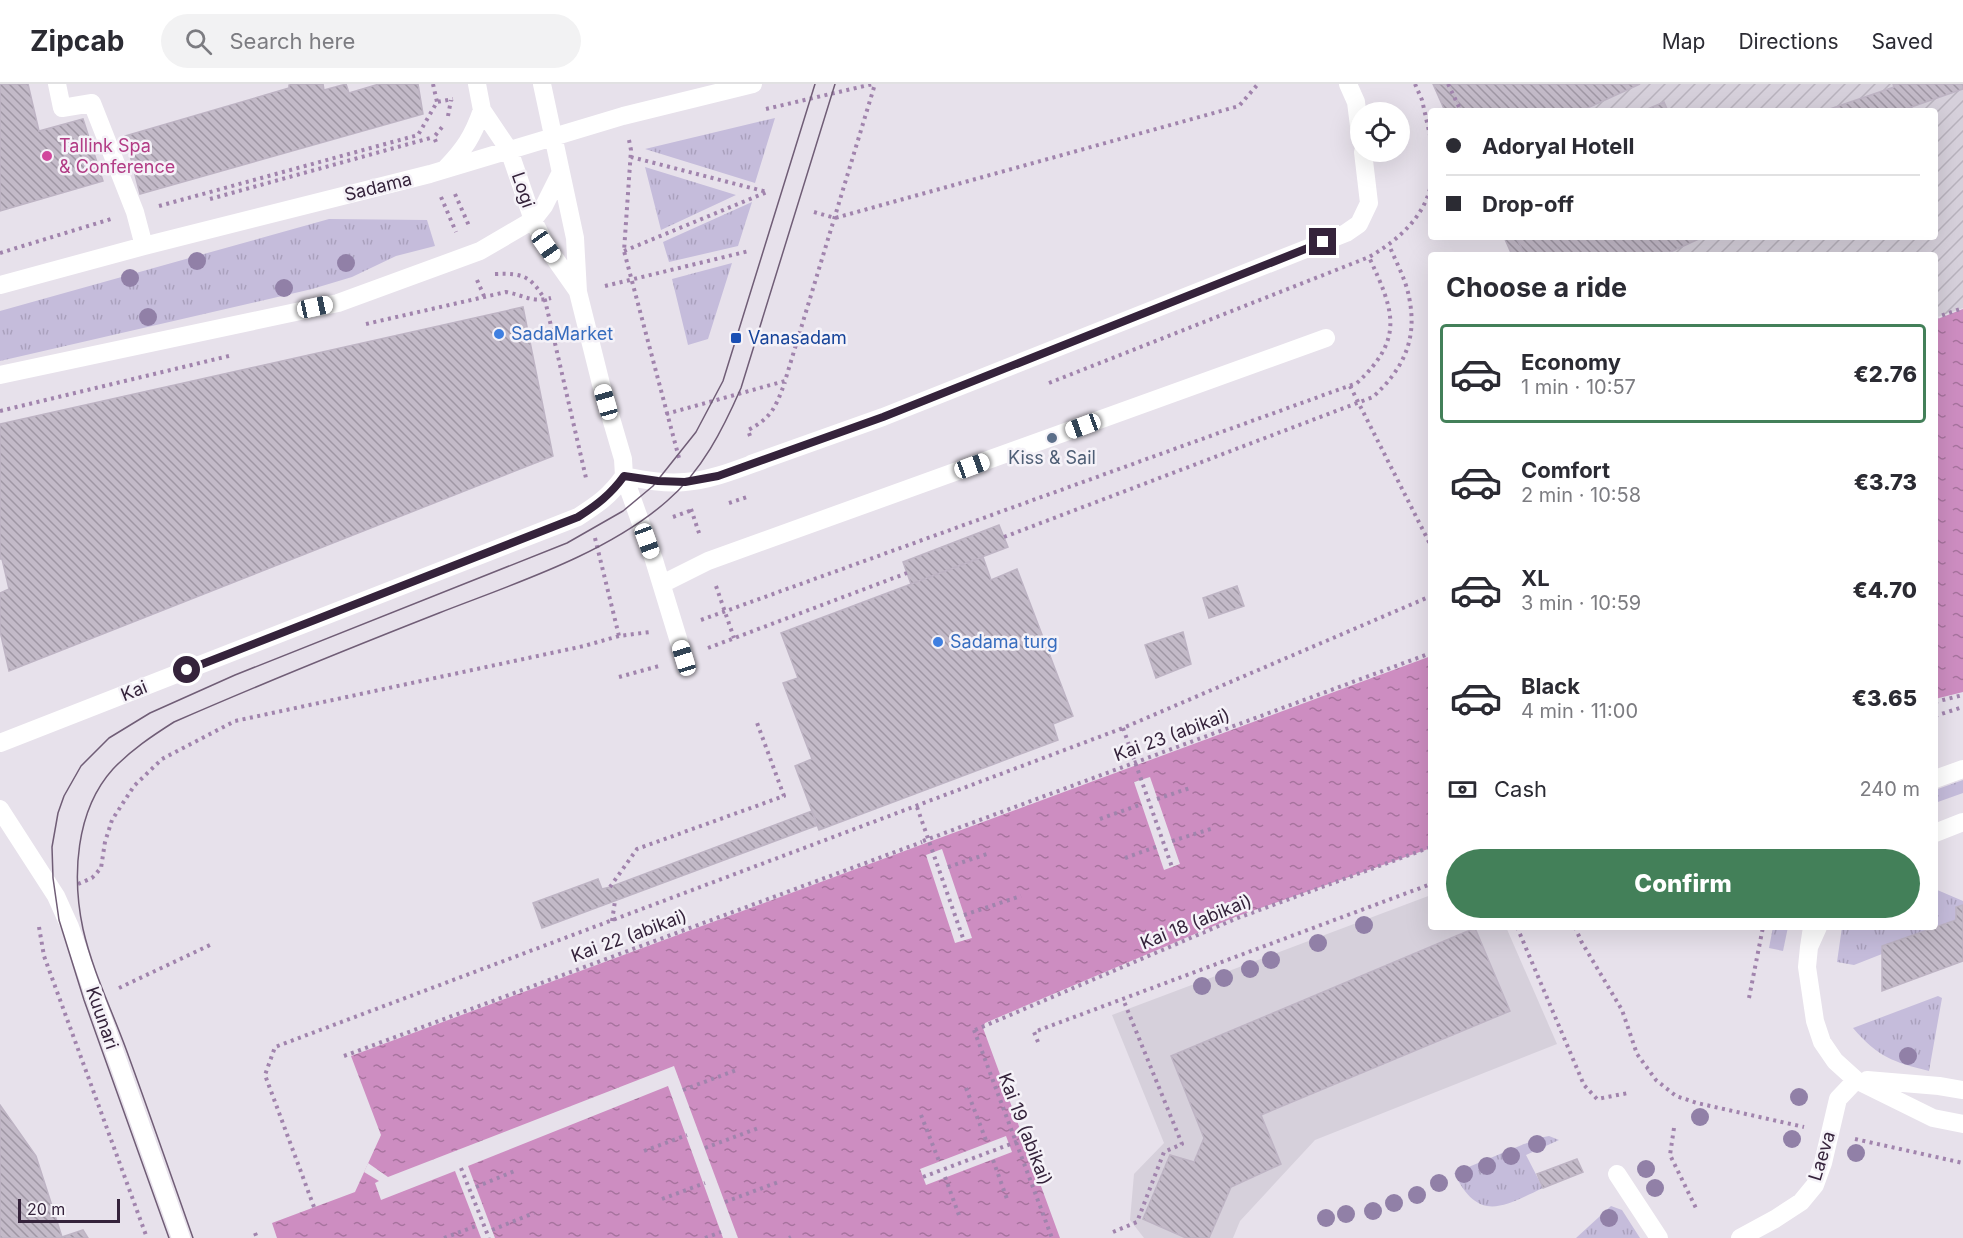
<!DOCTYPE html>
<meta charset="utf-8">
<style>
:root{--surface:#fff;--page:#f2f2f3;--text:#2b2b33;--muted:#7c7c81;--line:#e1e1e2;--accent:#438059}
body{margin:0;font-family:Inter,sans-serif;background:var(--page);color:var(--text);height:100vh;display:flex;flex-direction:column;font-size:22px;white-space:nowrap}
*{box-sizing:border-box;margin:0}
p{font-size:20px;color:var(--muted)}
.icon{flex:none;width:33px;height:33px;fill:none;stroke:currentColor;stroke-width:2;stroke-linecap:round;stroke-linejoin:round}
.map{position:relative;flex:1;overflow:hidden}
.panel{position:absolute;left:1428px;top:168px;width:510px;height:678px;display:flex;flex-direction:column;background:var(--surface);border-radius:6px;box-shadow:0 6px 24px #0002}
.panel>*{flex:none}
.top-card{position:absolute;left:1428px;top:24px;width:510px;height:132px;border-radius:6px;box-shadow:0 6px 24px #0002;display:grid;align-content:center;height:132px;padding:0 18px;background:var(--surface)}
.fabs{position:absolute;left:1350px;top:18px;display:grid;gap:12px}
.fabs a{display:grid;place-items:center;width:60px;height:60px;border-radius:50%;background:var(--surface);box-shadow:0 6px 24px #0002;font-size:30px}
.scale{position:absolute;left:18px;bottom:15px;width:102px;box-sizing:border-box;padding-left:6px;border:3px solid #35233b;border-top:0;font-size:16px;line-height:21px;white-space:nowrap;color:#35233b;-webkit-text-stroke:4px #f5f2f8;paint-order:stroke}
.end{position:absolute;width:27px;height:27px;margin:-14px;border:8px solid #35233b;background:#fff;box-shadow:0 0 0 3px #fff}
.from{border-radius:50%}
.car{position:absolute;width:18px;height:36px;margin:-18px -9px;border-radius:8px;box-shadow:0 0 4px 2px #0007;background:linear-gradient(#fff 24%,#345 0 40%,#fff 0 76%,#345 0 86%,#fff 0)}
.top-card b{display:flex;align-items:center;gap:21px;height:57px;font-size:22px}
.top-card b+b{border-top:2px solid var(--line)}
.top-card i{width:15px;height:15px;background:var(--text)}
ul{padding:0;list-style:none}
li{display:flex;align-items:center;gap:18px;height:99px;margin:0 12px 9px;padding:0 6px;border:3px solid transparent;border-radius:6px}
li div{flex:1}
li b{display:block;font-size:22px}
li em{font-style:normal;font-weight:800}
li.selected{border-color:var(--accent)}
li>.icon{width:54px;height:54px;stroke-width:1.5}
h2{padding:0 18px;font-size:27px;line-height:72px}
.pay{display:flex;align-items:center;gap:15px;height:66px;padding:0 18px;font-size:22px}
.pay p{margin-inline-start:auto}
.action{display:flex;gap:12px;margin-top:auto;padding:12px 18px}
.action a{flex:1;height:69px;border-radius:36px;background:var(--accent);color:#fff;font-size:24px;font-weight:800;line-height:69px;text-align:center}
header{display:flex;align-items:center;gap:36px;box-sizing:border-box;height:84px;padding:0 30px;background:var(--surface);border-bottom:2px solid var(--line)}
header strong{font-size:28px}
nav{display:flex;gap:33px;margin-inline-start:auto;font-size:21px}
.search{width:420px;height:54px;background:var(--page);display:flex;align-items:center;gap:15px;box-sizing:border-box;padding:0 21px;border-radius:33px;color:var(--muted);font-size:22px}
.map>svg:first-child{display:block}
</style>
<header>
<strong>Zipcab</strong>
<div class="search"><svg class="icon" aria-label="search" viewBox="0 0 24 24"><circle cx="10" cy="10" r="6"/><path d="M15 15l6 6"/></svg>Search here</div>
<nav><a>Map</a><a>Directions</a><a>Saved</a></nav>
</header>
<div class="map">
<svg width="1963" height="1154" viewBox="0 0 1963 1154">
<defs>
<pattern id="industrial-furrows" width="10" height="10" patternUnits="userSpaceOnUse" patternTransform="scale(1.5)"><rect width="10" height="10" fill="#d6d0db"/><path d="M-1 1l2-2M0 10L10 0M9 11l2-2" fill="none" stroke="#b8b2bd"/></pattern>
<pattern id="grass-tufts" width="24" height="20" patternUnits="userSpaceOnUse" patternTransform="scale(1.5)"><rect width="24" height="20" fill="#c5bcdb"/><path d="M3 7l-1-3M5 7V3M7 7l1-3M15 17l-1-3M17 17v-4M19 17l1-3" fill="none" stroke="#aaa1bd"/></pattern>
<pattern id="water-ripples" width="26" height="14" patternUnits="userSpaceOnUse" patternTransform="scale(1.5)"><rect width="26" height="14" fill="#cd8dc1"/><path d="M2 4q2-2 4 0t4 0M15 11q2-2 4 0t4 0" fill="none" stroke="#a7739e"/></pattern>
<pattern id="building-back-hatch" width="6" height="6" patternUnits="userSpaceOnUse" patternTransform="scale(1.5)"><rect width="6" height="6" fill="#c3bac8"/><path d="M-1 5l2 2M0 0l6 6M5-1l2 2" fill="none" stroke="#9f97a4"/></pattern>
</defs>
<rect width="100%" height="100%" fill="#e7e1eb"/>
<path fill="#d6d0db" d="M 1431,811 L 1431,843 L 1506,843 L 1557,960 L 1315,1056 L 1240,1137 L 1233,1154 L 1144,1154 L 1130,1136 L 1134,1090 L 1164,1059 L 1112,931 Z"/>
<path fill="url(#industrial-furrows)" d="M 1640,0 L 1963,0 L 1963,224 L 1935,234 L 1935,171 L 1664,171 L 1703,153 L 1935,153 L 1935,27 L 1668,27 L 1663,18 L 1643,27 L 1581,27 Z"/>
<path fill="url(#grass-tufts)" d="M 775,34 L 755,99 L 645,65 Z
M 645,83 L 736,111 L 661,146 Z
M 752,118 L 738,162 L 669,178 L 663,158 Z
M 329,135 L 427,136 L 435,162 L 396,172 L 352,193 L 312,205 L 0,277 L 0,227 Z
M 732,179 L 708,255 L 688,261 L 672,195 Z
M 1963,696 L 1963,709 L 1935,719 L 1935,706 Z
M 1935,805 L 1963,817 L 1963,821 L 1956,823 L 1956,836 L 1882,870 L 1854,881 L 1837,878 L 1842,843 L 1935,843 Z
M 1773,843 L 1788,843 L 1783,867 L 1769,864 Z
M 1938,912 L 1942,914 L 1929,987 C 1893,978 1878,973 1853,944 Z
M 1549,1052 L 1559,1056 L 1526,1071 L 1543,1104 C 1502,1123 1479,1139 1454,1089 L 1539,1054 Z
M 1611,1122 L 1622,1126 L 1640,1154 L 1576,1154 Z"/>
<path fill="url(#water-ripples)" d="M 1963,225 L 1963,608 L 1935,615 L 1935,236 Z
M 1431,572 L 1431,764 L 1235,833 L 985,939 L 983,944 L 1060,1154 L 277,1154 L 272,1139 L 355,1108 L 381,1051 L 351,972 Z"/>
<path fill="#e7e1eb" d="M 1150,693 L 1180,780 L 1164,786 L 1134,698 Z
M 942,765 L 972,854 L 955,859 L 926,771 Z
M 674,982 L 738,1154 L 723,1154 L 668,1002 L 468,1082 L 495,1154 L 481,1154 L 455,1087 L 381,1116 L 375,1099 L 379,1097 L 364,1088 L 368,1079 L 388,1093 Z
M 1006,1052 L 1012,1068 L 926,1101 L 920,1085 Z"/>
<path fill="url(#building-back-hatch)" stroke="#beb4c4" stroke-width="1.5" d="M 0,0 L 28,0 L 39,47 L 83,35 L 103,97 L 0,127 Z
M 294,0 L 323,0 L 324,6 L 346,0 L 349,9 L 379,0 L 418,0 L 423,30 L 140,110 L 125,52 L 289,4 L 289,1 Z
M 1433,0 L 1449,0 L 1462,27 L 1445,27 Z
M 1449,0 L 1640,0 L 1581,27 L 1462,27 Z
M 1893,0 L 1963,0 L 1963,5 L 1900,27 L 1824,27 L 1894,3 Z
M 1664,18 L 1668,27 L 1643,27 Z
M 1504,153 L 1516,153 L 1525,171 L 1512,171 Z
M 1516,153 L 1703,153 L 1664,171 L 1525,171 Z
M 523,223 L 553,372 L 9,587 L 0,547 L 0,509 L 9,505 L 2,475 L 0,475 L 0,340 Z
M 999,441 L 1008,463 L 911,500 L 903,478 Z
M 983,473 L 991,496 L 1017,485 L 1073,632 L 1053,640 L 1058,656 L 819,746 L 795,682 L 812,675 L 783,599 L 798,594 L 781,549 Z
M 1237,502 L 1244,522 L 1209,534 L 1203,514 Z
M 1183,548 L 1191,580 L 1156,594 L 1145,561 Z
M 812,727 L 818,741 L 542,844 L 533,819 L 598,795 L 602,805 L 610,803 Z
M 1963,821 L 1963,877 L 1882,907 L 1882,862 L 1956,836 L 1956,823 Z
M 1475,844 L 1510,927 L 1261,1031 L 1281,1080 L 1231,1103 L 1209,1154 L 1186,1154 L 1143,1135 L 1170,1071 L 1194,1078 L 1204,1054 L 1171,972 Z
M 0,1021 L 36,1072 L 62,1153 L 83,1146 L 88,1154 L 0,1154 Z
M 1577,1075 L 1583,1088 L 1543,1104 L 1537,1090 Z"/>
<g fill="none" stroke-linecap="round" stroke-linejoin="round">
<path stroke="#a184ad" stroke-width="4" stroke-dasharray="3 4.5" stroke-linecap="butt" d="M 433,0 L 437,18
M 1415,0 L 1422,16 L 1431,56
M 1448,0 L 1461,27
M 766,25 L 873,0
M 448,32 L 451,16
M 629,56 L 631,66 L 624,167 L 679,374
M 436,58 L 434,53 L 443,42
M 455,110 L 470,144
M 441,113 L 456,148
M 210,115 L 434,53
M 159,122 L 418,51 L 437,18 L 453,15
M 814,128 L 835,134 L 1239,22 L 1258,0
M 624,167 L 767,108 L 631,73
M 0,169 L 111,135
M 495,190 C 523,189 531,192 545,216 L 586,394
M 477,196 L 484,212
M 605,202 L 749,167
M 1935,234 L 1963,224
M 366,240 L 506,208 C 523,211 532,219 551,214
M 1049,299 L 1369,173 C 1397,157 1425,133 1431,100
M 1350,302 L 1431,462
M 0,327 L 233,271
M 666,330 L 785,297 L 875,0
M 750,352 L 748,346 C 772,334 776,322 785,298
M 729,419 L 750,412
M 691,425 L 700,452
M 673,433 L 692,426
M 1004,453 L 1373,313 C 1403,285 1418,256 1409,213 C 1406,196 1396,178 1389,161
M 595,454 L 619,552
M 716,502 L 734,554
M 701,536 L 1357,299 C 1405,254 1394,227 1369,173
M 708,564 L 907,489
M 619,593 L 659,582
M 1935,618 L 1963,611
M 1935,632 L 1963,623
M 1123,644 L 1172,783
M 1157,715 L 1190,704
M 917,723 L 964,857
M 1100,735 L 1142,720
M 923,757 L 1431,569
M 1172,757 L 1214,744
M 1125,774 L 1156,763
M 948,783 L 990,769
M 78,800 L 92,794 L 101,784 L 105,758 L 112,736 L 134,702 L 162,675 L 235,637 L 584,562 L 619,552 L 650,548
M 610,803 L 637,765 L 784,712 L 756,636
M 964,831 L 1021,812
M 612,837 L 615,817
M 39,843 L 44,872 L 147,1154
M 1517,843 L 1584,1001 L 1597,1015 L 1628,1009
M 1575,843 L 1581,857 L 1622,926 L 1637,970 L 1656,996 L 1676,1012 L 1697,1019 L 1804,1043
M 119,904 L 210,861
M 1749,914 L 1763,843
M 974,946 L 1052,1154
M 975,946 L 1235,835 L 1431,763
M 1038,958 L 1034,948 L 1431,800
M 344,972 L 922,758
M 966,1004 L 987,1059
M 683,1006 L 739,985
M 921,1031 L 939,1077
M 1674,1044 L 1670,1071 L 1696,1124
M 1855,1055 L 1963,1079
M 705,1064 L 761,1043
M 644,1067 L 687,1051
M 993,1076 L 1007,1115
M 461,1084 L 489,1154
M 923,1093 L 1024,1055
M 945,1093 L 960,1134
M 476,1103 L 517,1086
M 662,1115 L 705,1099
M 725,1118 L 781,1097
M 314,1123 L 265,991 L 275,963 L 1123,644 L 1431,512
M 492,1146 L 534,1129
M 1113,1148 L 1137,1138 L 1164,1068 L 1182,1060 L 1123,915
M 255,1149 L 257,1154
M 444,1154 L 476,1142
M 705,1154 L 721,1148
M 789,1154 L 791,1153"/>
<path stroke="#fff" stroke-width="18" d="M 57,0 L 62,24 L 92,19 L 135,128 L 144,162
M 477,0 L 482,26 L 509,66 L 533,136 L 546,162 L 577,206
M 542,0 L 575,154 L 578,208 L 601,300 L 623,375 L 624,392 L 654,476 L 684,574
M 1348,0 L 1356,18 L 1360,50
M 445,85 C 464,66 473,52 482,26
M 0,201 L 144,162 L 430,90 L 623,32 L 753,0
M 0,291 L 338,219 L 480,167 L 533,136 L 544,122 L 560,90
M 751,380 L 883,333 L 1346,149 L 1359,140 L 1369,119 L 1363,68
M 624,392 C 644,396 665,400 685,398 C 712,396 738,385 763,376
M 662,500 L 708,477 L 1326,254
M 0,659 L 578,433 C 598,420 610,412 624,392
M 1935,695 L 1963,685
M 0,725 L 56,812 L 70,843 L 181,1154
M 1935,749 L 1963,738
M 1812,843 L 1809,863 L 1818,843
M 1809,863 L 1807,883 L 1815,937 L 1822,958 L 1835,977 L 1856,996 L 1933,1034 L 1963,1040
M 1867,996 L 1939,1002 L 1963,1006
M 1617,1090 L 1659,1154
M 1740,1154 L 1775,1135 L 1801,1118 L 1815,1101 L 1823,1079 L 1838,1015 L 1856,996"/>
<path stroke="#705d76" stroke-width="1.5" d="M 169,1154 L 84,916 L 59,836 L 53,794 L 52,763 L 58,729 L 64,712 L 81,682 L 109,654 L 150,629 L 235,591 L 567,459 L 623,427 L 653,402 L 696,348 L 723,297 L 815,0
M 193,1154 C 171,1091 149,1028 126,965 C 112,927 92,885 83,845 C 72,793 75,727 113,685 C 131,666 152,652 174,638 C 261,600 350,564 439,529 C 513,500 607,470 667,417 C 702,387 723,345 741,304 L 835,0"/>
</g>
<g fill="#9180a7">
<circle cx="197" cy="177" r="9"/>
<circle cx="346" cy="179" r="9"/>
<circle cx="130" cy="194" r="9"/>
<circle cx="284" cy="204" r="9"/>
<circle cx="148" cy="233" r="9"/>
<circle cx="1364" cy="841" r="9"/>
<circle cx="1318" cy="859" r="9"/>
<circle cx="1271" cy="876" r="9"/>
<circle cx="1250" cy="885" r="9"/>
<circle cx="1224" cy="894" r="9"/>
<circle cx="1202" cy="902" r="9"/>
<circle cx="1908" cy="972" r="9"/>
<circle cx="1799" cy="1013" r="9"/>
<circle cx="1700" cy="1033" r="9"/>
<circle cx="1792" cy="1055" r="9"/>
<circle cx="1537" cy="1060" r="9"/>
<circle cx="1856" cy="1069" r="9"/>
<circle cx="1511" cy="1072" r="9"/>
<circle cx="1487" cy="1082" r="9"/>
<circle cx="1646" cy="1085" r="9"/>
<circle cx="1464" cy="1090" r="9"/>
<circle cx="1439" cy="1099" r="9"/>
<circle cx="1655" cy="1104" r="9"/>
<circle cx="1417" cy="1111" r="9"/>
<circle cx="1394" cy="1119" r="9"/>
<circle cx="1373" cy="1127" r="9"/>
<circle cx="1346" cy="1130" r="9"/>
<circle cx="1326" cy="1134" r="9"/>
<circle cx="1609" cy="1134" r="9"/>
</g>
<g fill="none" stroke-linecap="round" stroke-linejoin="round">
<path stroke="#35233b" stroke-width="8" d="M 187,586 L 578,433 C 597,421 611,410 624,392 L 658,397 L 685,398 L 718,392 L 883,333 L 1323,158"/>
</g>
<circle fill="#d1479c" stroke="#f5f2f8" stroke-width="2" cx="47" cy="72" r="6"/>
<g fill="#3f7fe0" stroke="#f5f2f8" stroke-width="2">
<circle cx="499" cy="250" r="6"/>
<circle cx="938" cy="558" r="6"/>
</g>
<rect fill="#1a4fb4" stroke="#f5f2f8" stroke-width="2" x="730" y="248" width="12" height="12" rx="3"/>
<circle fill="#5c6f8a" stroke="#f5f2f8" stroke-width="2" cx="1052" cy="354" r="6"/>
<g text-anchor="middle" stroke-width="5" stroke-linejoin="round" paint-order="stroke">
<g font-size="18" fill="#b23c85" stroke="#f5f2f8" text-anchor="start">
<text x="59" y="68">Tallink Spa<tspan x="59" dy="21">&amp; Conference</tspan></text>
</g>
<g font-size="18" fill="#35233b" stroke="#f5f2f8">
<text transform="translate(378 103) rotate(-14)" y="6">Sadama</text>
<text transform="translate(523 106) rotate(71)" y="6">Logi</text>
<text transform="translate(134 607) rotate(-22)" y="6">Kai</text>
<text transform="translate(1172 651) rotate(-20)" y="6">Kai 23 (abikai)</text>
<text transform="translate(1196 838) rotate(-22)" y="6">Kai 18 (abikai)</text>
<text transform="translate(629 852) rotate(-20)" y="6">Kai 22 (abikai)</text>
<text transform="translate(102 934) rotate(71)" y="6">Kuunari</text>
<text transform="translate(1025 1045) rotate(69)" y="6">Kai 19 (abikai)</text>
<text transform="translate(1822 1072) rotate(-73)" y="6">Laeva</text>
</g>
<g font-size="18" fill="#366cbe" stroke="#f5f2f8" text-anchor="start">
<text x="511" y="256">SadaMarket</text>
<text x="950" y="564">Sadama turg</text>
</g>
<g font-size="18" fill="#164399" stroke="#f5f2f8" text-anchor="start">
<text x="748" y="260">Vanasadam</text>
</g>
<g font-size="18" fill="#4e5e75" stroke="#f5f2f8">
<text x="1052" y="380">Kiss &amp; Sail</text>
</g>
</g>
</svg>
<div class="fabs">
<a><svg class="icon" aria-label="locate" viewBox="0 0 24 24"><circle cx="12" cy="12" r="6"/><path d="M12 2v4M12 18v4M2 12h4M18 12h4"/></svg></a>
</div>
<div class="scale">20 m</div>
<i class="end from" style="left:187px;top:586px"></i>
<i class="end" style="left:1323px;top:158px"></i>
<i class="car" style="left:546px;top:162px;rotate:145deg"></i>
<i class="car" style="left:315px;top:223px;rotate:78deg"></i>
<i class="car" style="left:606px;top:318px;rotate:344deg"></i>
<i class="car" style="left:1083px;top:342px;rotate:250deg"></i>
<i class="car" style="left:972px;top:382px;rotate:70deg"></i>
<i class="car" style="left:647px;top:457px;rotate:160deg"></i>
<i class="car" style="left:684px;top:574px;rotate:343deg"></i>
<div class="top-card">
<b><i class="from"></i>Adoryal Hotell</b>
<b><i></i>Drop-off</b>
</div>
<section class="panel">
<h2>Choose a ride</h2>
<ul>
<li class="selected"><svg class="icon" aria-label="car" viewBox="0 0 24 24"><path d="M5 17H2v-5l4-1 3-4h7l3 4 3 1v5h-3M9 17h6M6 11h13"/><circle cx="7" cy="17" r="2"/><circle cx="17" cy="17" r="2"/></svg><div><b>Economy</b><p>1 min · 10:57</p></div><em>€2.76</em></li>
<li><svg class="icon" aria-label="car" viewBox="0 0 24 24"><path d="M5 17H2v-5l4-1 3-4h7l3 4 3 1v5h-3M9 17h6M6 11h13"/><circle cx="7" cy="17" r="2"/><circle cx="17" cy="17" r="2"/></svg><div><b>Comfort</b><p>2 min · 10:58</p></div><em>€3.73</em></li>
<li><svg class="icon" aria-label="car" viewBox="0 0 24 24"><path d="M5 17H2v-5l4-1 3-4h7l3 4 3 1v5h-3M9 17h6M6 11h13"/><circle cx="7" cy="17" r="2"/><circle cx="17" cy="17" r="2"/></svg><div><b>XL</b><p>3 min · 10:59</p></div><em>€4.70</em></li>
<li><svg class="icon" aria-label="car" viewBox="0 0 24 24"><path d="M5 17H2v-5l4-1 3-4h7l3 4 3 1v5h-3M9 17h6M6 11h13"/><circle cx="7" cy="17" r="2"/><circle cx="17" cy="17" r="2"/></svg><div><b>Black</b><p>4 min · 11:00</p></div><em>€3.65</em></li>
</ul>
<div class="pay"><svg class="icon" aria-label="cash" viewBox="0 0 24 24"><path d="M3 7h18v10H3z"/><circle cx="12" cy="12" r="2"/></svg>Cash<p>240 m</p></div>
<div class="action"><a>Confirm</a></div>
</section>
</div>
